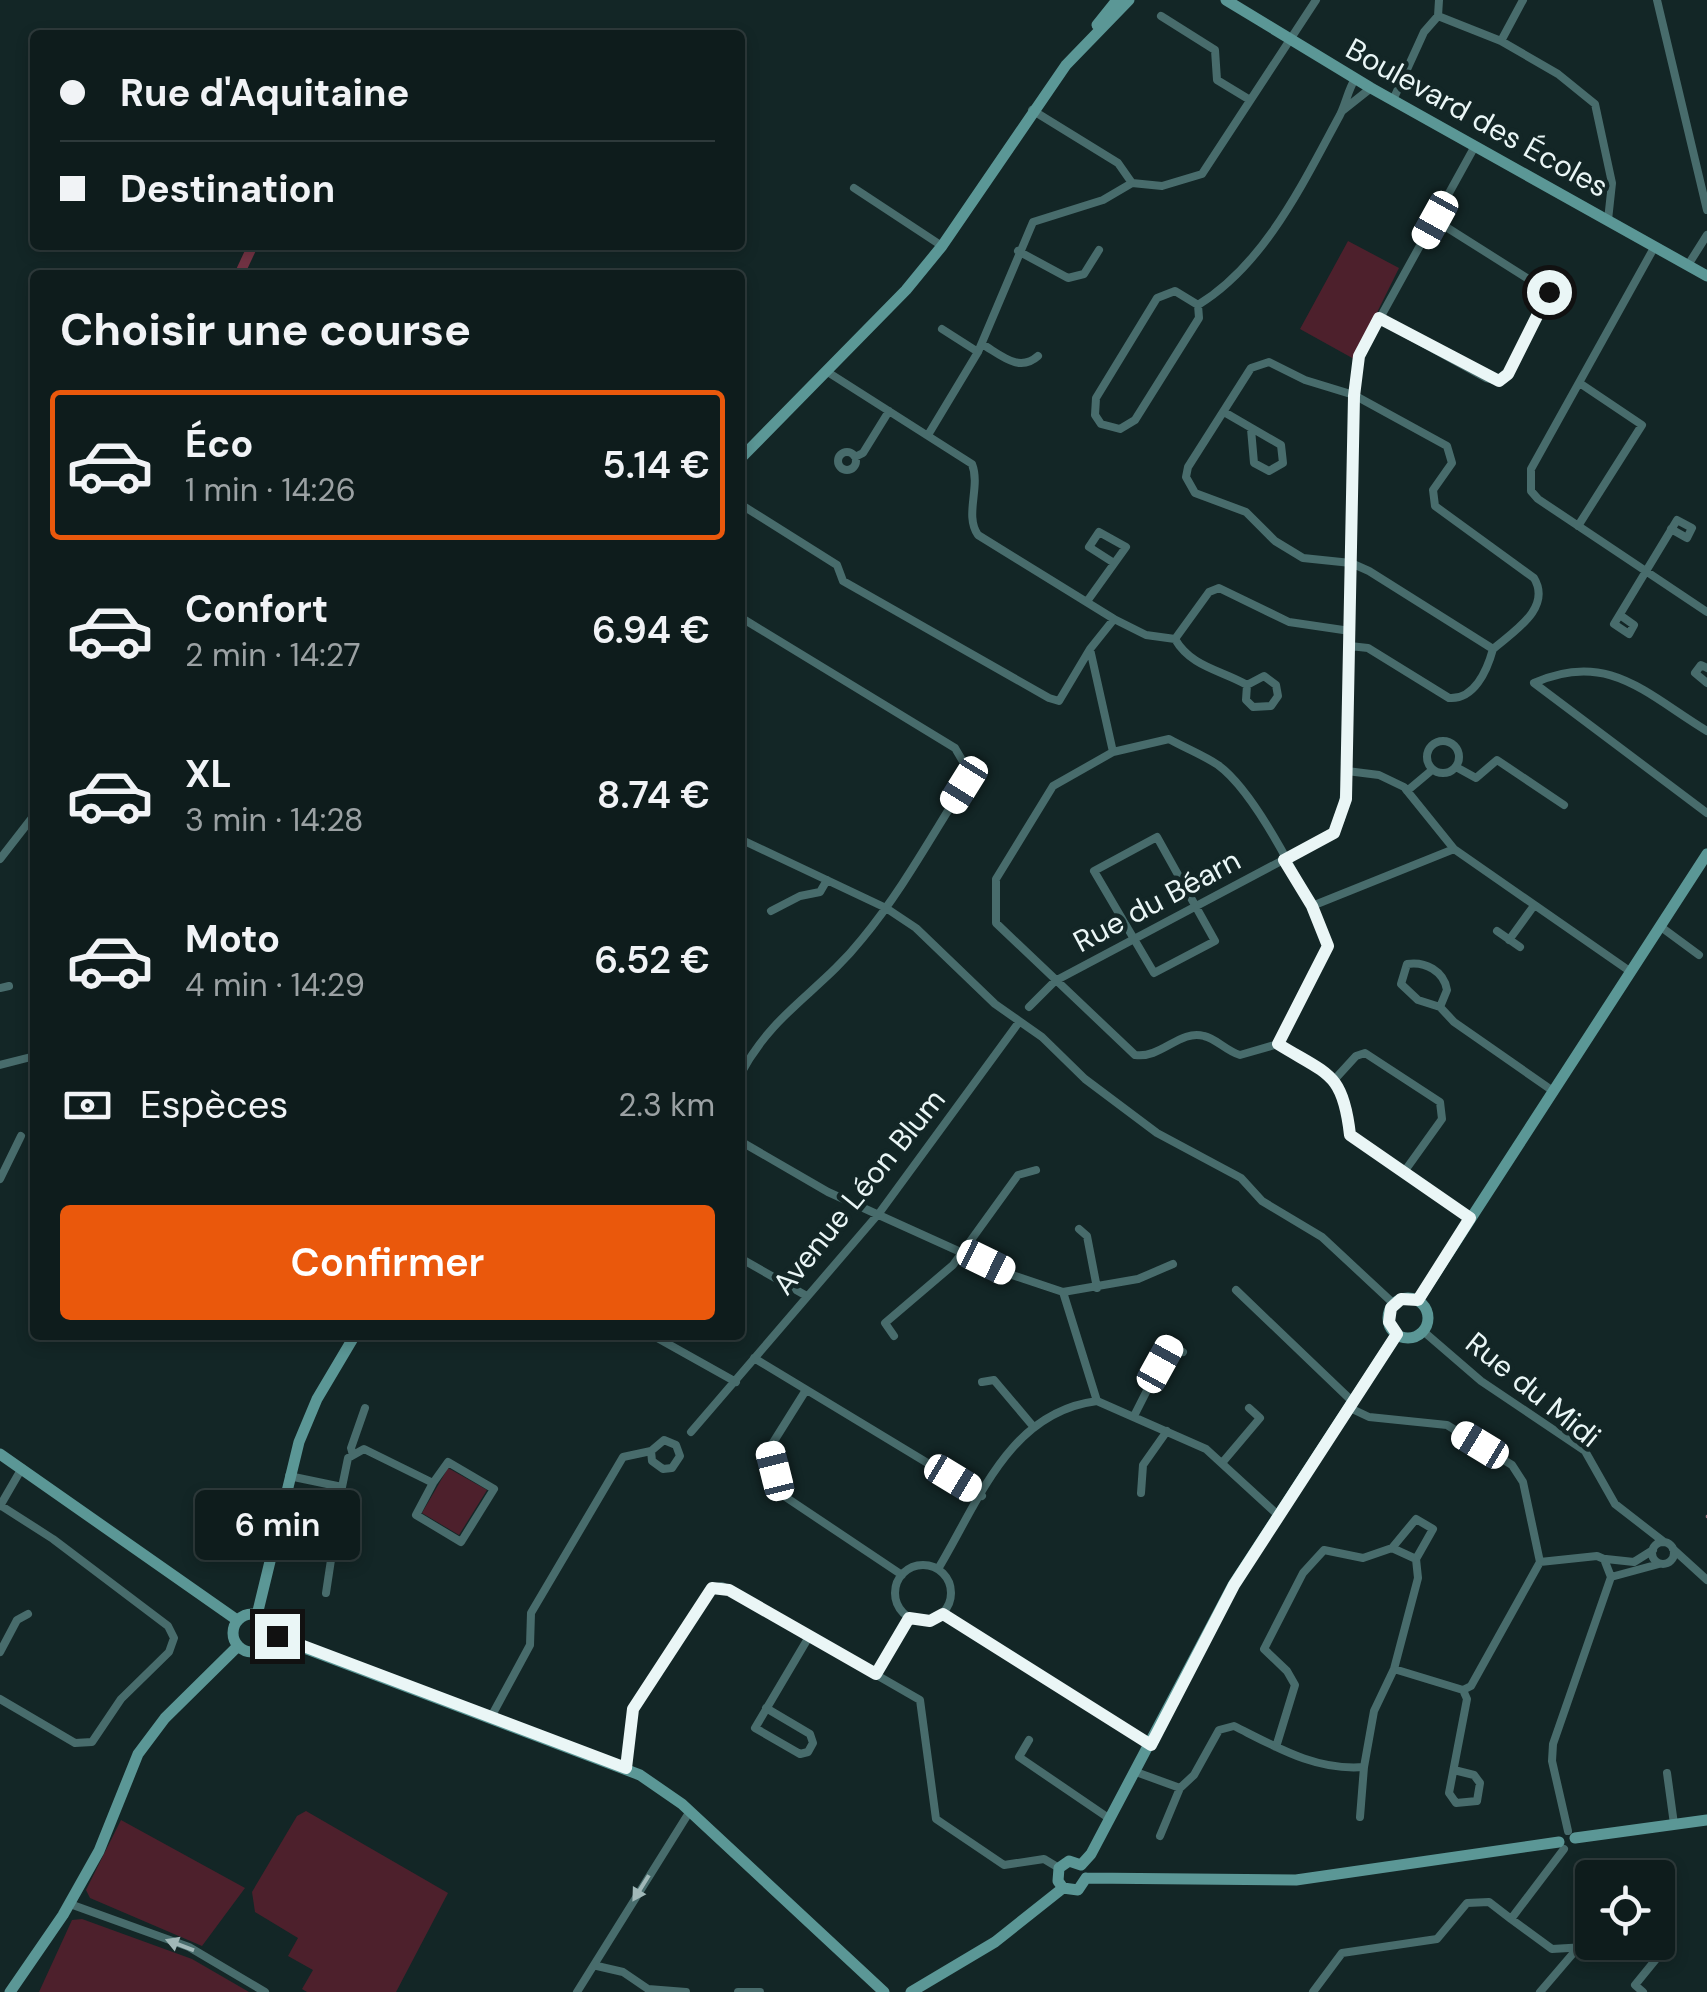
<!DOCTYPE html>
<html lang="fr">
<meta charset="utf-8">
<style>
:root{--surface:#0e1c1c;--page:#172525;--text:#f1f3f6;--muted:#9ba1a3;--line:#2e3a3b;--accent:#ea580c}
body{margin:0;font-family:"DM Sans",sans-serif;background:var(--page);color:var(--text);height:100vh;display:flex;flex-direction:column;font-size:38px;white-space:nowrap}
*{box-sizing:border-box;margin:0}
p{font-size:32px;color:var(--muted)}
.icon{flex:none;width:55px;height:55px;fill:none;stroke:currentColor;stroke-width:2;stroke-linecap:round;stroke-linejoin:round}
.map{position:relative;flex:1;overflow:hidden}
.sheet{position:absolute;left:30px;top:270px;width:715px;height:1070px;display:flex;flex-direction:column;background:var(--surface);border-radius:10px;box-shadow:0 5px 15px #0003,0 0 0 2px var(--line)}
.sheet>*{flex:none}
.hud{position:absolute;left:30px;top:30px;width:715px;height:220px;border-radius:10px;box-shadow:0 5px 15px #0003,0 0 0 2px var(--line);display:grid;align-content:center;height:220px;padding:0 30px;background:var(--surface)}
.buttons{position:absolute;left:1575px;top:1860px;display:grid;gap:20px}
.buttons a{display:grid;place-items:center;width:100px;height:100px;border-radius:10px;background:var(--surface);box-shadow:0 5px 15px #0003,0 0 0 2px var(--line);font-size:50px}
.end{position:absolute;width:45px;height:45px;margin:-22px;border:12px solid #eaf6f6;background:#111;box-shadow:0 0 0 5px #111}
.from{border-radius:50%}
.bubble{position:absolute;height:70px;border-radius:10px;background:var(--surface);box-shadow:0 5px 15px #0003,0 0 0 2px var(--line);font-size:32px;font-weight:600;line-height:70px;text-align:center}
.car{position:absolute;width:30px;height:60px;margin:-30px -15px;border-radius:12px;box-shadow:0 0 8px 2px #0007;background:linear-gradient(#fff 24%,#345 0 40%,#fff 0 76%,#345 0 86%,#fff 0)}
.hud b{display:flex;align-items:center;gap:35px;height:95px;font-size:38px}
.hud b+b{border-top:2px solid var(--line)}
.hud i{width:25px;height:25px;background:var(--text)}
ul{padding:0;list-style:none}
li{display:flex;align-items:center;gap:30px;height:150px;margin:0 20px 15px;padding:0 10px;border:5px solid transparent;border-radius:10px}
li div{flex:1}
li b{display:block;font-size:38px}
li em{font-style:normal;font-weight:600}
li.selected{border-color:var(--accent)}
li>.icon{width:90px;height:90px;stroke-width:1.5}
h2{padding:0 30px;font-size:45px;line-height:120px}
.pay{display:flex;align-items:center;gap:25px;height:110px;padding:0 30px;font-size:38px}
.pay p{margin-inline-start:auto}
.button{display:flex;gap:20px;margin-top:auto;padding:20px 30px}
.button a{flex:1;height:115px;border-radius:10px;background:var(--accent);color:#fff;font-size:40px;font-weight:600;line-height:115px;text-align:center}
.map>svg:first-child{display:block}
</style>
<div class="map">
<svg width="1707" height="1992" viewBox="0 0 1707 1992">
<rect width="100%" height="100%" fill="#132626"/>
<path fill="#4d202c" d="M 1348,241 L 1399,268 L 1354,359 L 1300,329 Z
M 448,1468 L 487,1490 L 459,1535 L 422,1513 Z
M 306,1811 L 448,1893 L 396,1992 L 307,1992 L 302,1989 L 313,1970 L 288,1956 L 298,1938 L 255,1912 L 252,1892 L 297,1816 Z
M 121,1820 L 245,1888 L 202,1946 L 90,1898 L 86,1890 Z
M 82,1919 L 192,1959 L 249,1992 L 39,1992 L 72,1920 Z"/>
<g fill="none" stroke-linecap="round" stroke-linejoin="round">
<path stroke="#976e7a" stroke-width="2.5" d="M 1707,1517 L 1707,1516"/>
<path stroke="#743445" stroke-width="10" d="M 239,275 L 253,245"/>
<path stroke="#486c6c" stroke-width="8" d="M 1657,0 L 1707,210
M 1161,16 L 1215,50 L 1217,80 L 1250,100
M 1438,16 L 1439,0
M 1501,41 L 1523,0
M 1393,100 L 1424,32 L 1438,16 L 1501,41 L 1558,74 L 1595,104 L 1612,183 L 1608,220
M 1032,110 L 1118,163 L 1132,183
M 1342,111 L 1371,88
M 854,188 L 942,246
M 1655,246 L 1531,469 L 1531,491 L 1538,499 L 1707,612
M 1018,251 L 1068,278 L 1084,274 L 1099,250
M 1688,265 L 1707,235
M 1198,305 L 1175,291 L 1157,298 L 1096,398 L 1095,415 L 1101,424 L 1120,429 L 1135,420 L 1199,318 L 1198,305 C 1265,264 1303,183 1340,115 C 1346,103 1348,90 1355,79
M 1379,319 L 1486,378 L 1499,381 L 1508,373 L 1549,292 L 1435,220
M 942,329 L 978,352
M 982,344 C 1001,355 1019,373 1038,356
M 1269,362 L 1305,380 L 1354,395 L 1447,446 L 1452,463 L 1433,490 L 1435,506 L 1534,578 C 1552,608 1514,631 1493,649 L 1369,571 L 1351,563 L 1303,558 L 1275,541 L 1246,512 L 1195,493 L 1186,477 L 1188,467 L 1251,368 Z
M 826,371 L 972,464 C 981,487 964,515 978,535 L 1114,619 L 1090,649 L 1113,752
M 1224,412 L 1281,445 L 1283,463 L 1269,471 L 1254,463 L 1251,429
M 928,435 L 978,352 L 1033,222 L 1103,200 L 1132,183 L 1162,186 L 1202,174 L 1316,0
M838 461a9 9 0 1 1 18 0a9 9 0 1 1-18 0Z
M 855,457 L 863,453 L 889,411
M 740,504 L 837,565 L 843,581 L 1049,698 L 1059,701 L 1090,649
M 1578,526 L 1642,425 L 1581,384
M 1088,600 L 1126,547 L 1099,532 L 1089,547 L 1114,563
M 1620,615 L 1634,625 L 1629,634 L 1614,624 C 1635,589 1656,555 1677,520 L 1692,528 L 1687,538 L 1671,529
M 740,617 L 955,748 L 965,765 L 964,785 C 931,837 901,892 862,939 C 819,993 774,1011 740,1075
M 1114,619 L 1146,635 L 1175,639 L 1209,592 L 1219,588 L 1289,622 L 1350,631
M 1175,639 C 1191,667 1221,670 1247,685 L 1246,700 L 1253,707 L 1271,706 L 1278,696 L 1276,685 L 1264,676 L 1247,685
M 1350,646 L 1368,648 L 1449,698 C 1474,700 1487,671 1493,649
M 1707,668 L 1701,665 L 1695,673 L 1707,683
M 1707,731 C 1646,694 1608,650 1534,683 L 1707,813
M 1169,739 C 1185,748 1203,755 1218,765 C 1258,794 1309,899 1328,946 L 1278,1044 L 1240,1055 C 1226,1051 1217,1039 1204,1036 C 1180,1029 1161,1059 1135,1055 L 996,923 L 996,879 L 1053,786 L 1113,752 Z
M1427 757a16 16 0 1 1 32 0a16 16 0 1 1-32 0Z
M 1456,767 L 1476,778 L 1497,760 L 1564,805
M 1347,771 L 1379,775 L 1404,787 L 1454,849 L 1631,972
M 1407,791 L 1432,770
M 1157,837 L 1215,941 L 1154,973 L 1094,871 Z
M 740,839 L 886,908 L 916,928 L 995,1004 L 1042,1037 L 1085,1079 L 1157,1133 L 1241,1178 L 1262,1201 L 1322,1237 L 1394,1304
M 0,859 L 35,814
M 1312,906 L 1454,849
M 771,911 L 800,896 L 820,892 L 827,880
M 1661,927 L 1699,955
M 1497,931 L 1520,947
M 1509,940 L 1533,907
M 0,988 L 9,986
M 1029,1007 L 1055,981 L 1334,833 L 1341,819 L 1347,771 L 1354,395 L 1359,356 L 1475,146
M 1440,1007 L 1418,1000 L 1401,984 L 1407,964 C 1425,961 1444,971 1447,990 L 1440,1007 L 1454,1022 L 1553,1091
M 1278,1044 C 1329,1075 1342,1072 1350,1135 L 1470,1218
M 0,1065 L 35,1056
M 1335,1079 L 1356,1056 L 1365,1053 L 1440,1102 L 1442,1119 L 1404,1172
M 740,1141 L 828,1192 L 1009,1274 L 1063,1292 L 1097,1401 L 1206,1449 L 1278,1515
M 0,1179 L 21,1136
M 1079,1229 L 1087,1236 L 1097,1288
M 740,1258 L 805,1295
M 1236,1290 L 1353,1402
M 1063,1292 L 1138,1279 L 1173,1264
M 1423,1331 L 1481,1381 L 1585,1451 L 1615,1504 L 1664,1542
M 652,1335 L 736,1382
M 894,1336 L 885,1323 L 953,1265 L 1018,1175 L 1036,1170
M 754,1358 L 982,1496
M 982,1382 L 994,1380 L 1032,1425
M 806,1390 L 769,1449 L 781,1494 L 902,1575
M 1350,1408 L 1369,1417 L 1447,1425 L 1512,1465 L 1523,1482 L 1540,1562 L 1597,1556 L 1604,1559 L 1611,1577 L 1553,1744 L 1552,1761 L 1568,1831
M 1134,1416 L 1170,1345 L 1183,1352
M 691,1432 L 880,1212 L 1019,1022
M 353,1455 L 351,1448 L 365,1408
M 1222,1463 L 1260,1418 L 1249,1408
M 289,1476 L 342,1487 L 348,1458 L 364,1449 L 433,1483 L 416,1515 L 461,1542 L 494,1489 L 448,1462 L 433,1483
M 1141,1493 L 1143,1465 L 1167,1431
M 0,1506 L 22,1468
M1652 1553a11 11 0 1 1 22 0a11 11 0 1 1-22 0Z
M 1392,1548 L 1416,1519 L 1433,1529 L 1416,1559
M 1673,1549 L 1707,1580
M 1606,1559 L 1634,1562 L 1653,1550
M895 1593a28 28 0 1 1 56 0a28 28 0 1 1-56 0Z
M 938,1569 C 979,1501 1009,1412 1097,1401
M 1611,1577 L 1659,1564
M 326,1593 L 342,1487
M 943,1613 L 1151,1745
M 0,1652 L 17,1620 L 28,1614
M 876,1674 L 909,1618
M 1463,1690 L 1471,1686 L 1540,1562
M 0,1699 L 75,1743 L 92,1742 L 121,1699 L 169,1652 L 174,1638 L 168,1626 L 53,1539 L 0,1505
M 766,1708 L 810,1734 L 813,1743 L 808,1752 L 800,1754 L 755,1728 L 810,1635
M 491,1717 L 530,1645 L 531,1613 L 623,1457 L 651,1451 L 664,1440 L 676,1445 L 680,1456 L 672,1468 L 663,1469 L 652,1461 L 651,1451
M 1029,1740 L 1019,1757 L 1110,1819
M 1276,1747 L 1295,1685 L 1287,1671 L 1264,1649 L 1303,1573 L 1324,1550 L 1363,1558 L 1392,1548 L 1416,1559 L 1418,1578 L 1394,1669
M 626,1768 L 633,1709 L 712,1588 L 722,1586 L 920,1700 L 936,1819 L 1004,1865 L 1044,1859 L 1059,1868
M 1454,1770 L 1474,1775 L 1480,1783 L 1477,1801 L 1456,1803 L 1449,1793 L 1467,1699 L 1463,1690
M 1136,1772 L 1180,1788 L 1194,1775 L 1219,1730 L 1234,1726 C 1276,1747 1316,1771 1364,1767 L 1374,1711 L 1394,1669 L 1463,1690
M 1667,1773 L 1674,1824
M 1360,1817 L 1364,1767
M 1160,1836 L 1180,1788
M 70,1904 L 189,1947 L 265,1992
M 1511,1919 L 1552,1949 L 1670,1942 L 1635,1985 L 1643,1992
M 597,1966 L 623,1972 L 648,1989 L 686,1992
M 577,1992 L 690,1811
M 738,1992 L 760,1992
M 1313,1992 L 1342,1953 L 1437,1939 L 1467,1903 L 1489,1902 L 1511,1919 L 1564,1849
M 1540,1992 L 1576,1950"/>
<path stroke="#5b9796" stroke-width="11" d="M 1226,0 L 1371,88 L 1707,276
M 1097,25 L 1117,0
M 740,459 L 906,290 L 942,246 L 1066,65 L 1129,0
M1388 1318a20 20 0 1 1 40 0a20 20 0 1 1-40 0Z
M 1418,1300 L 1707,854
M 0,1454 L 237,1620
M233 1633a19 19 0 1 1 38 0a19 19 0 1 1-38 0Z
M 257,1615 L 299,1442 L 317,1399 L 355,1335
M 270,1635 L 640,1775 L 682,1804 L 884,1992
M 1575,1838 L 1707,1820
M 1081,1865 L 1091,1854 L 1233,1585 L 1397,1334
M 1086,1878 L 1296,1880 L 1559,1842
M 1063,1888 L 1058,1881 L 1059,1868 L 1069,1861 L 1081,1865
M 1063,1888 L 1078,1890 L 1086,1878
M 10,1992 L 63,1915 L 99,1851 L 138,1754 L 165,1718 L 238,1646
M 911,1992 L 995,1942 L 1063,1888"/>
</g>
<defs><path id="oneway-solid" d="M-6-.8H1V-3.2L6.5 0L1 3.2V.8H-6Z" transform="scale(2.5)"/></defs>
<g fill="#a1b8b8">
<use href="#oneway-solid" transform="translate(641 1888) rotate(122)"/>
<use href="#oneway-solid" transform="translate(180 1945) rotate(-159)"/>
</g>
<g fill="none" stroke-linecap="round" stroke-linejoin="round">
<path stroke="#eaf6f6" stroke-width="12" d="M 277,1636 L 626,1768 L 633,1709 L 712,1588 L 729,1590 L 876,1674 L 909,1618 L 930,1621 L 943,1614 L 1151,1745 L 1234,1585 L 1397,1334 L 1389,1322 L 1391,1308 L 1401,1299 L 1418,1300 L 1470,1218 L 1350,1135 C 1343,1072 1328,1075 1278,1044 L 1328,946 L 1312,906 L 1284,860 L 1334,833 L 1346,799 L 1354,396 L 1359,356 L 1379,318 L 1499,381 L 1508,374 L 1549,292"/>
</g>
<g text-anchor="middle" stroke-width="9" stroke-linejoin="round" paint-order="stroke">
<g font-size="30" fill="#eaf6f6" stroke="#132626">
<text transform="translate(1477 118) rotate(29)" y="10">Boulevard des Écoles</text>
<text transform="translate(1157 901) rotate(-28)" y="10">Rue du Béarn</text>
<text transform="translate(859 1192) rotate(-51)" y="10">Avenue Léon Blum</text>
<text transform="translate(1533 1390) rotate(39)" y="10">Rue du Midi</text>
</g>
</g>
</svg>
<div class="buttons">
<a><svg class="icon" aria-label="locate" viewBox="0 0 24 24"><circle cx="12" cy="12" r="6"/><path d="M12 2v4M12 18v4M2 12h4M18 12h4"/></svg></a>
</div>
<i class="end from" style="left:1549px;top:292px"></i>
<i class="end" style="left:277px;top:1636px"></i>
<div class="bubble" style="left:195px;top:1490px;width:165px">6 min</div>
<i class="car" style="left:1435px;top:220px;rotate:209deg"></i>
<i class="car" style="left:964px;top:785px;rotate:212deg"></i>
<i class="car" style="left:986px;top:1262px;rotate:116deg"></i>
<i class="car" style="left:1160px;top:1364px;rotate:29deg"></i>
<i class="car" style="left:1480px;top:1445px;rotate:301deg"></i>
<i class="car" style="left:775px;top:1471px;rotate:346deg"></i>
<i class="car" style="left:953px;top:1478px;rotate:121deg"></i>
<div class="hud">
<b><i class="from"></i>Rue d'Aquitaine</b>
<b><i></i>Destination</b>
</div>
<section class="sheet">
<h2>Choisir une course</h2>
<ul>
<li class="selected"><svg class="icon" aria-label="car" viewBox="0 0 24 24"><path d="M5 17H2v-5l4-1 3-4h7l3 4 3 1v5h-3M9 17h6M6 11h13"/><circle cx="7" cy="17" r="2"/><circle cx="17" cy="17" r="2"/></svg><div><b>Éco</b><p>1 min · 14:26</p></div><em>5.14 €</em></li>
<li><svg class="icon" aria-label="car" viewBox="0 0 24 24"><path d="M5 17H2v-5l4-1 3-4h7l3 4 3 1v5h-3M9 17h6M6 11h13"/><circle cx="7" cy="17" r="2"/><circle cx="17" cy="17" r="2"/></svg><div><b>Confort</b><p>2 min · 14:27</p></div><em>6.94 €</em></li>
<li><svg class="icon" aria-label="car" viewBox="0 0 24 24"><path d="M5 17H2v-5l4-1 3-4h7l3 4 3 1v5h-3M9 17h6M6 11h13"/><circle cx="7" cy="17" r="2"/><circle cx="17" cy="17" r="2"/></svg><div><b>XL</b><p>3 min · 14:28</p></div><em>8.74 €</em></li>
<li><svg class="icon" aria-label="car" viewBox="0 0 24 24"><path d="M5 17H2v-5l4-1 3-4h7l3 4 3 1v5h-3M9 17h6M6 11h13"/><circle cx="7" cy="17" r="2"/><circle cx="17" cy="17" r="2"/></svg><div><b>Moto</b><p>4 min · 14:29</p></div><em>6.52 €</em></li>
</ul>
<div class="pay"><svg class="icon" aria-label="cash" viewBox="0 0 24 24"><path d="M3 7h18v10H3z"/><circle cx="12" cy="12" r="2"/></svg>Espèces<p>2.3 km</p></div>
<div class="button"><a>Confirmer</a></div>
</section>
</div>
